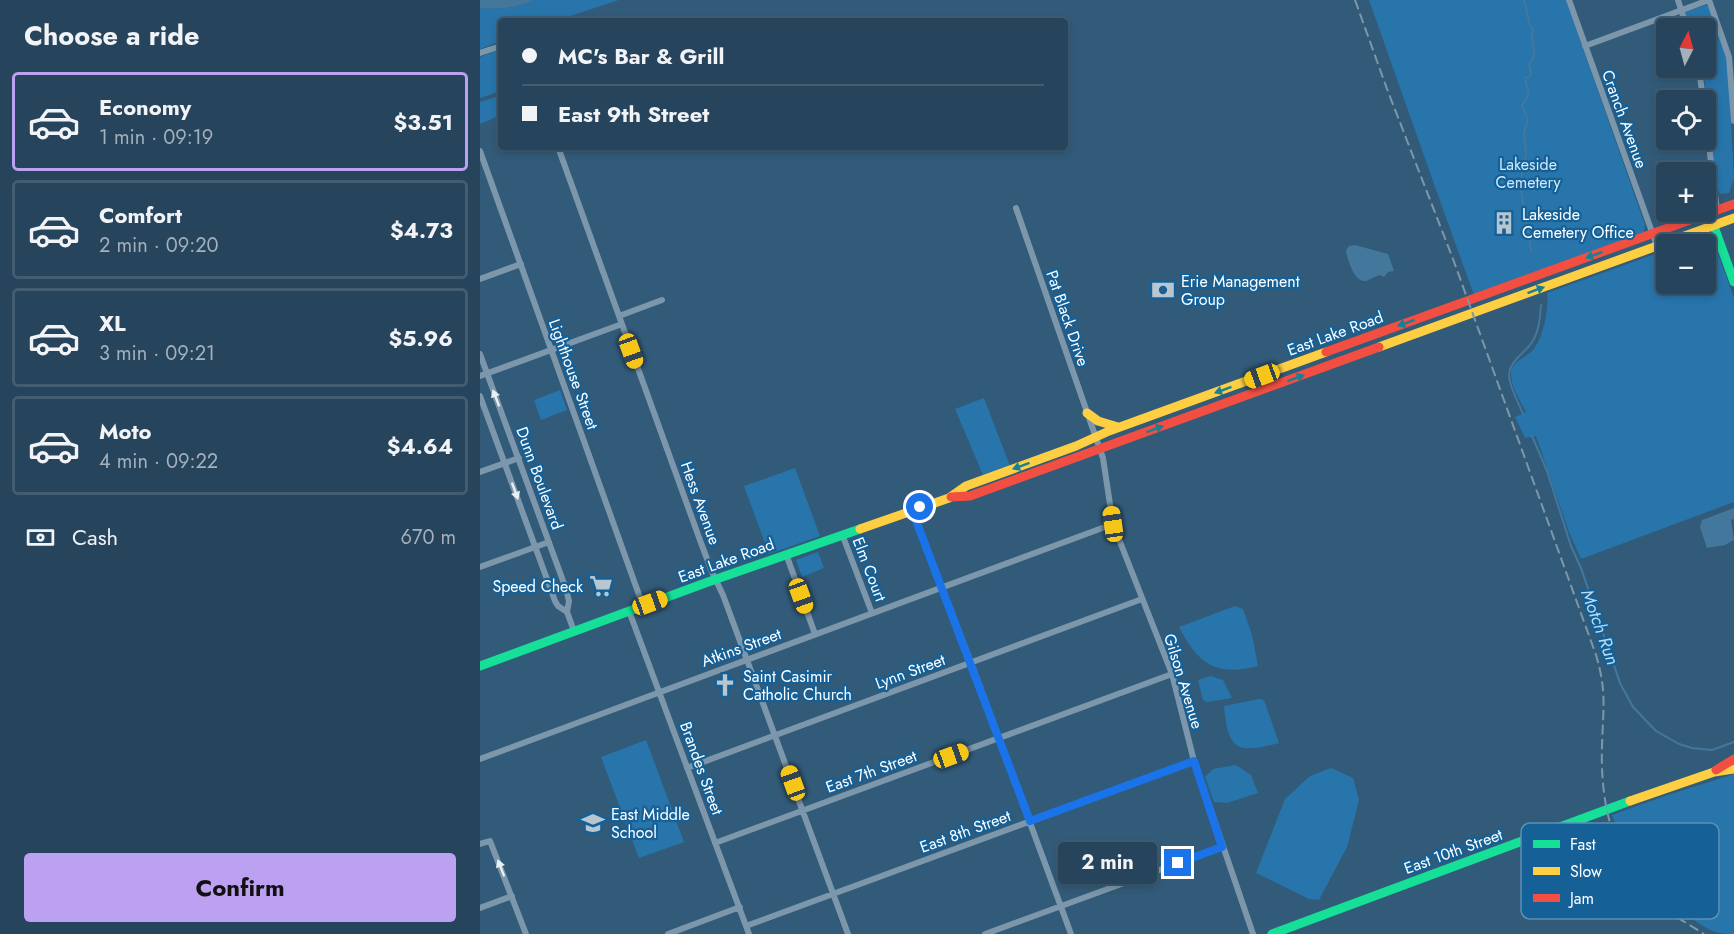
<!DOCTYPE html>
<meta charset="utf-8">
<style>
:root{--surface:#26445b;--page:#2e4b61;--text:#f1f3f6;--muted:#a4b0bb;--line:#425c71;--accent:#bca0f2}
body{margin:0;font-family:Jost,sans-serif;background:var(--page);color:var(--text);height:100vh;display:flex;flex-direction:column;font-size:22px;white-space:nowrap}
*{box-sizing:border-box;margin:0}
p{font-size:20px;color:var(--muted)}
.icon{flex:none;width:33px;height:33px;fill:none;stroke:currentColor;stroke-width:2;stroke-linecap:round;stroke-linejoin:round}
.map{position:relative;flex:1;overflow:hidden}
.panel{display:flex;flex-direction:column;background:var(--surface);width:480px}
.panel>*{flex:none}
.hud{position:absolute;left:18px;top:18px;width:570px;height:132px;border-radius:6px;box-shadow:0 3px 9px #0003,0 0 0 2px var(--line);display:grid;align-content:center;height:132px;padding:0 24px;background:var(--surface)}
.needle{width:39px;rotate:6deg}
.buttons{position:absolute;left:1176px;top:18px;display:grid;gap:12px}
.buttons a{display:grid;place-items:center;width:60px;height:60px;border-radius:6px;background:var(--surface);box-shadow:0 3px 9px #0003,0 0 0 2px var(--line);font-size:30px}
.end{position:absolute;width:27px;height:27px;margin:-14px;border:8px solid #1a73e8;background:#fff;box-shadow:0 0 0 3px #fff}
.from{border-radius:50%}
.bubble{position:absolute;height:42px;border-radius:6px;background:var(--surface);box-shadow:0 3px 9px #0003,0 0 0 2px var(--line);font-size:20px;font-weight:700;line-height:42px;text-align:center}
.car{position:absolute;width:18px;height:36px;margin:-18px -9px;border-radius:8px;box-shadow:0 0 4px 2px #0007;background:linear-gradient(#f5c518 24%,#345 0 40%,#f5c518 0 76%,#345 0 86%,#f5c518 0)}
.hud b{display:flex;align-items:center;gap:21px;height:57px;font-size:22px}
.hud b+b{border-top:2px solid var(--line)}
.hud i{width:15px;height:15px;background:var(--text)}
ul{padding:0;list-style:none}
li{display:flex;align-items:center;gap:18px;height:99px;margin:0 12px 9px;padding:0 12px;border:3px solid var(--line);border-radius:6px}
li div{flex:1}
li b{display:block;font-size:22px}
li em{font-style:normal;font-weight:700}
li.current{border-color:var(--accent)}
li>.icon{width:54px;height:54px;stroke-width:1.5}
h2{padding:0 24px;font-size:27px;line-height:72px}
.pay{display:flex;align-items:center;gap:15px;height:66px;padding:0 24px;font-size:22px}
.pay p{margin-inline-start:auto}
.primary-button{display:flex;gap:12px;margin-top:auto;padding:12px 24px}
.primary-button a{flex:1;height:69px;border-radius:6px;background:var(--accent);color:#111;font-size:24px;font-weight:700;line-height:69px;text-align:center}
main{display:flex;flex:1;min-height:0}
.map>svg:first-child{display:block}
</style>
<main>
<section class="panel">
<h2>Choose a ride</h2>
<ul>
<li class="current"><svg class="icon" aria-label="car" viewBox="0 0 24 24"><path d="M5 17H2v-5l4-1 3-4h7l3 4 3 1v5h-3M9 17h6M6 11h13"/><circle cx="7" cy="17" r="2"/><circle cx="17" cy="17" r="2"/></svg><div><b>Economy</b><p>1 min · 09:19</p></div><em>$3.51</em></li>
<li><svg class="icon" aria-label="car" viewBox="0 0 24 24"><path d="M5 17H2v-5l4-1 3-4h7l3 4 3 1v5h-3M9 17h6M6 11h13"/><circle cx="7" cy="17" r="2"/><circle cx="17" cy="17" r="2"/></svg><div><b>Comfort</b><p>2 min · 09:20</p></div><em>$4.73</em></li>
<li><svg class="icon" aria-label="car" viewBox="0 0 24 24"><path d="M5 17H2v-5l4-1 3-4h7l3 4 3 1v5h-3M9 17h6M6 11h13"/><circle cx="7" cy="17" r="2"/><circle cx="17" cy="17" r="2"/></svg><div><b>XL</b><p>3 min · 09:21</p></div><em>$5.96</em></li>
<li><svg class="icon" aria-label="car" viewBox="0 0 24 24"><path d="M5 17H2v-5l4-1 3-4h7l3 4 3 1v5h-3M9 17h6M6 11h13"/><circle cx="7" cy="17" r="2"/><circle cx="17" cy="17" r="2"/></svg><div><b>Moto</b><p>4 min · 09:22</p></div><em>$4.64</em></li>
</ul>
<div class="pay"><svg class="icon" aria-label="cash" viewBox="0 0 24 24"><path d="M3 7h18v10H3z"/><circle cx="12" cy="12" r="2"/></svg>Cash<p>670 m</p></div>
<div class="primary-button"><a>Confirm</a></div>
</section>
<div class="map">
<svg width="1254" height="934" viewBox="0 0 1254 934">
<rect width="100%" height="100%" fill="#325b79"/>
<path fill="#2775ab" d="M 53,0 L 139,0 L 78,20 L 21,21 L 21,41 L 0,49 L 0,8 C 19,9 36,9 53,0 Z
M 889,0 L 1086,0 L 1165,225 L 1164,233 L 994,295 C 958,197 924,98 889,0 Z
M 1226,5 L 1229,6 L 1243,42 L 1248,66 L 1254,178 L 1249,193 L 1240,194 L 1235,183 L 1223,68 L 1226,68 L 1226,28 L 1210,28 L 1205,12 Z
M 21,49 L 21,91 L 0,98 L 0,57 Z
M 19,96 L 21,115 L 0,124 L 0,102 Z
M 1228,235 L 1232,237 L 1254,298 L 1254,502 L 1101,559 L 1089,532 L 1056,436 L 1045,438 L 1035,417 L 1046,412 C 1040,401 1030,385 1031,372 C 1032,362 1044,358 1051,352 C 1063,341 1069,309 1067,293 L 1186,250 L 1186,284 L 1226,284 L 1226,244 L 1201,244 Z
M 80,390 L 87,410 L 61,420 L 54,400 Z
M 504,398 L 530,466 L 503,475 L 475,409 Z
M 315,468 L 340,536 L 289,554 L 264,486 Z
M 338,552 L 344,568 L 322,577 L 316,560 Z
M 755,606 L 763,609 L 772,635 L 778,666 C 736,677 718,664 699,627 Z
M 731,676 L 743,680 L 752,698 L 727,702 L 723,700 L 718,680 Z
M 779,699 L 784,700 L 799,743 C 757,754 748,751 744,706 Z
M 166,740 L 204,842 L 159,858 L 121,757 Z
M 756,765 L 771,775 L 778,793 L 747,803 L 734,802 L 725,777 L 733,769 Z
M 851,768 L 873,778 L 879,800 L 867,847 L 839,900 L 829,899 L 776,873 L 805,799 L 830,776 Z
M 1254,774 L 1254,934 C 1232,934 1226,928 1208,916 C 1165,887 1151,863 1132,815 L 1185,796 Z"/>
<path fill="#44779c" d="M 0,0 L 53,0 C 36,9 19,9 0,8 Z
M 875,245 L 908,254 L 914,271 L 908,272 L 904,277 L 900,275 C 896,276 889,280 886,281 C 874,283 867,258 866,250 L 869,246 Z
M 1254,508 L 1254,519 L 1251,520 L 1254,540 L 1245,545 L 1227,548 L 1220,527 L 1222,520 Z"/>
<g fill="none" stroke-linecap="round" stroke-linejoin="round">
<path stroke="#44779c" stroke-width="2" d="M 1044,0 L 1050,25 L 1053,30 C 1048,44 1061,51 1049,64 L 1051,74 L 1049,77 L 1045,78 C 1047,93 1053,91 1042,105 L 1048,120 L 1044,133 L 1046,155 L 1042,167 L 1041,190 L 1051,250
M 1043,414 C 1039,403 1029,387 1029,375 C 1030,361 1043,354 1050,345 C 1059,334 1060,318 1061,305
M 1052,436 L 1067,471 L 1091,546 L 1101,568 L 1140,683 L 1153,707 L 1176,731 L 1199,744 L 1212,748 L 1232,750 L 1254,742"/>
<path stroke="#7c97ab" stroke-width="6" d="M 1089,0 L 1177,246
M 1198,0 L 1207,28
M 1229,0 L 1249,57 L 1254,121
M 1105,46 L 1229,0
M 0,53 L 21,46
M 1219,68 L 1223,100
M 1226,122 L 1237,210
M 78,147 L 221,543 L 232,572 L 243,595 L 368,934
M 0,151 L 163,606
M 536,208 L 623,458 L 633,524 L 692,674 L 714,761 L 773,934
M 0,279 L 41,264
M 139,316 L 182,300
M 0,354 L 86,589 L 89,601 L 87,612 L 94,631
M 0,376 L 142,324
M 0,396 L 75,601 L 78,606 L 87,612
M 0,472 L 39,458
M 432,510 L 493,668 L 591,934
M 362,534 L 392,613
M 306,554 L 335,634
M 0,567 L 69,542
M 149,611 L 269,934
M 0,759 L 633,524
M 207,768 L 662,599
M 235,843 L 692,674
M 0,844 L 10,841 L 46,934
M 0,908 L 32,896
M 266,926 L 714,761
M 188,934 L 260,907
M 505,934 L 742,847"/>
<path stroke="#16e098" stroke-width="9" d="M 1232,221 L 1254,282
M 0,666 L 228,582 L 380,529
M 792,934 L 1150,801"/>
<path stroke="#ffcf43" stroke-width="9" d="M 899,347 L 1254,218
M 607,413 L 618,421 L 638,427
M 380,529 L 469,498 L 486,486 L 596,446 L 629,431 L 846,352
M 1150,801 L 1234,772 L 1254,769"/>
<path stroke="#f24e42" stroke-width="9" d="M 846,352 L 1254,204
M 471,497 L 490,496 L 899,347
M 1236,770 L 1254,759"/>
<path stroke="#7d97aa" stroke-width="2" stroke-dasharray="10 4.5" stroke-linecap="butt" d="M 875,0 L 907,89 L 973,259 L 1116,655 C 1127,691 1123,710 1122,746 C 1120,807 1134,865 1182,906 C 1195,917 1210,925 1224,934"/>
</g>
<defs><path id="oneway-solid" d="M-6-.8H1V-3.2L6.5 0L1 3.2V.8H-6Z" transform="scale(1.5)"/></defs>
<g fill="#158096">
<use href="#oneway-solid" transform="translate(1114 255) rotate(160)"/>
<use href="#oneway-solid" transform="translate(1056 290) rotate(-20)"/>
<use href="#oneway-solid" transform="translate(926 323) rotate(160)"/>
<use href="#oneway-solid" transform="translate(816 378) rotate(-20)"/>
<use href="#oneway-solid" transform="translate(743 390) rotate(160)"/>
<use href="#oneway-solid" transform="translate(675 429) rotate(-20)"/>
<use href="#oneway-solid" transform="translate(541 466) rotate(160)"/>
</g>
<g fill="#ebeff2">
<use href="#oneway-solid" transform="translate(16 398) rotate(-111)"/>
<use href="#oneway-solid" transform="translate(35 491) rotate(70)"/>
<use href="#oneway-solid" transform="translate(21 868) rotate(-111)"/>
</g>
<g fill="none" stroke-linecap="round" stroke-linejoin="round">
<path stroke="#1a73e8" stroke-width="8" d="M 440,507 L 432,510 L 550,821 L 714,761 L 742,847 L 698,863"/>
</g>
<defs>
<g id="building-bare" transform="scale(1.8)"><path d="M-4-6H4V6H1V3H-1V6H-4ZM-2.5-4.3h1.7v1.8h-1.7ZM.8-4.3h1.7v1.8H.8ZM-2.5-1h1.7V.8h-1.7ZM.8-1h1.7V.8H.8Z" fill="#b7c6d0" stroke="#156096" stroke-width="2.5" paint-order="stroke"/></g>
<g id="bank-bare" transform="scale(1.8)"><path d="M-6-4H6V4H-6ZM0-2.3a2.3 2.3 0 1 0 0 4.6a2.3 2.3 0 1 0 0-4.6Z" fill="#b7c6d0" stroke="#156096" stroke-width="2.5" paint-order="stroke"/></g>
<g id="supermarket-bare" transform="scale(1.8)"><path d="M-6-5.5h2.5l.6 2H6L4.5 2H-2.5L-4.4-4H-6ZM-1.5 3.2a1.3 1.3 0 1 0 .1 0ZM3 3.2a1.3 1.3 0 1 0 .1 0Z" fill="#b7c6d0" stroke="#156096" stroke-width="2.5" paint-order="stroke"/></g>
<g id="church-bare" transform="scale(1.8)"><path d="M-1.2-6h2.4v3.5h3.3v2.4h-3.3V6h-2.4V-.1h-3.3v-2.4h3.3Z" fill="#b7c6d0" stroke="#156096" stroke-width="2.5" paint-order="stroke"/></g>
<g id="school-bare" transform="scale(1.8)"><path d="M0-5L7-2L0 1L-7-2ZM-4 1L0 2.5L4 1V4Q0 6-4 4Z" fill="#b7c6d0" stroke="#156096" stroke-width="2.5" paint-order="stroke"/></g>
</defs>
<g fill-rule="evenodd">
<use href="#building-bare" x="1024" y="223"/>
<use href="#bank-bare" x="683" y="290"/>
<use href="#supermarket-bare" x="121" y="586"/>
<use href="#church-bare" x="245" y="685"/>
<use href="#school-bare" x="113" y="823"/>
</g>
<g text-anchor="middle" stroke-width="4.5" stroke-linejoin="round" paint-order="stroke">
<g font-size="16" fill="#fff" stroke="#156096">
<text transform="translate(1145 119) rotate(70)" y="6">Cranch Avenue</text>
<text transform="translate(588 318) rotate(71)" y="6">Pat Black Drive</text>
<text transform="translate(855 333) rotate(-20)" y="6">East Lake Road</text>
<text transform="translate(94 374) rotate(70)" y="6">Lighthouse Street</text>
<text transform="translate(60 478) rotate(70)" y="6">Dunn Boulevard</text>
<text transform="translate(221 503) rotate(70)" y="6">Hess Avenue</text>
<text transform="translate(246 560) rotate(-20)" y="6">East Lake Road</text>
<text transform="translate(390 569) rotate(69)" y="6">Elm Court</text>
<text transform="translate(261 647) rotate(-20)" y="6">Atkins Street</text>
<text transform="translate(430 671) rotate(-20)" y="6">Lynn Street</text>
<text transform="translate(704 681) rotate(73)" y="6">Gilson Avenue</text>
<text transform="translate(222 768) rotate(70)" y="6">Brandes Street</text>
<text transform="translate(391 771) rotate(-20)" y="6">East 7th Street</text>
<text transform="translate(485 831) rotate(-20)" y="6">East 8th Street</text>
<text transform="translate(973 851) rotate(-20)" y="6">East 10th Street</text>
</g>
<g font-size="16" fill="#cee9fc" stroke="#156096">
<text x="1048" y="170">Lakeside<tspan x="1048" dy="18">Cemetery</tspan></text>
</g>
<g font-size="16" fill="#fff" stroke="#156096" text-anchor="start">
<text x="1042" y="220">Lakeside<tspan x="1042" dy="18">Cemetery Office</tspan></text>
<text x="701" y="287">Erie Management<tspan x="701" dy="18">Group</tspan></text>
<text x="103" y="592" text-anchor="end">Speed Check</text>
<text x="263" y="682">Saint Casimir<tspan x="263" dy="18">Catholic Church</tspan></text>
<text x="131" y="820">East Middle<tspan x="131" dy="18">School</tspan></text>
</g>
<g font-size="18" font-style="italic" fill="#b3dcf8" stroke="#156096">
<text transform="translate(1120 627) rotate(70)" y="6">Motch Run</text>
</g>
</g>
<rect x="1041" y="823" width="198" height="96" rx="9" fill="#156096" stroke="#5b90b6" stroke-width="1.5"/>
<rect x="1053" y="840" width="27" height="8" fill="#16e098"/>
<rect x="1053" y="867" width="27" height="8" fill="#ffcf43"/>
<rect x="1053" y="894" width="27" height="8" fill="#f24e42"/>
<g font-size="16" fill="#fff">
<text x="1090" y="850">Fast</text>
<text x="1090" y="877">Slow</text>
<text x="1090" y="904">Jam</text>
</g>
</svg>
<div class="buttons">
<a><svg class="needle" viewBox="-14 -14 28 28"><path d="M0-13l5 13h-10z" fill="#e53935"/><path d="M0 13l5-13h-10z" fill="#a4b0bb"/></svg></a>
<a><svg class="icon" aria-label="locate" viewBox="0 0 24 24"><circle cx="12" cy="12" r="6"/><path d="M12 2v4M12 18v4M2 12h4M18 12h4"/></svg></a>
<a>+</a>
<a>−</a>
</div>
<i class="end from" style="left:440px;top:507px"></i>
<i class="end" style="left:698px;top:863px"></i>
<div class="bubble" style="left:578px;top:842px;width:99px">2 min</div>
<i class="car" style="left:151px;top:351px;rotate:160deg"></i>
<i class="car" style="left:782px;top:376px;rotate:250deg"></i>
<i class="car" style="left:633px;top:524px;rotate:352deg"></i>
<i class="car" style="left:321px;top:596px;rotate:160deg"></i>
<i class="car" style="left:170px;top:603px;rotate:70deg"></i>
<i class="car" style="left:471px;top:756px;rotate:70deg"></i>
<i class="car" style="left:313px;top:783px;rotate:340deg"></i>
<div class="hud">
<b><i class="from"></i>MC's Bar &amp; Grill</b>
<b><i></i>East 9th Street</b>
</div>
</div>
</main>
